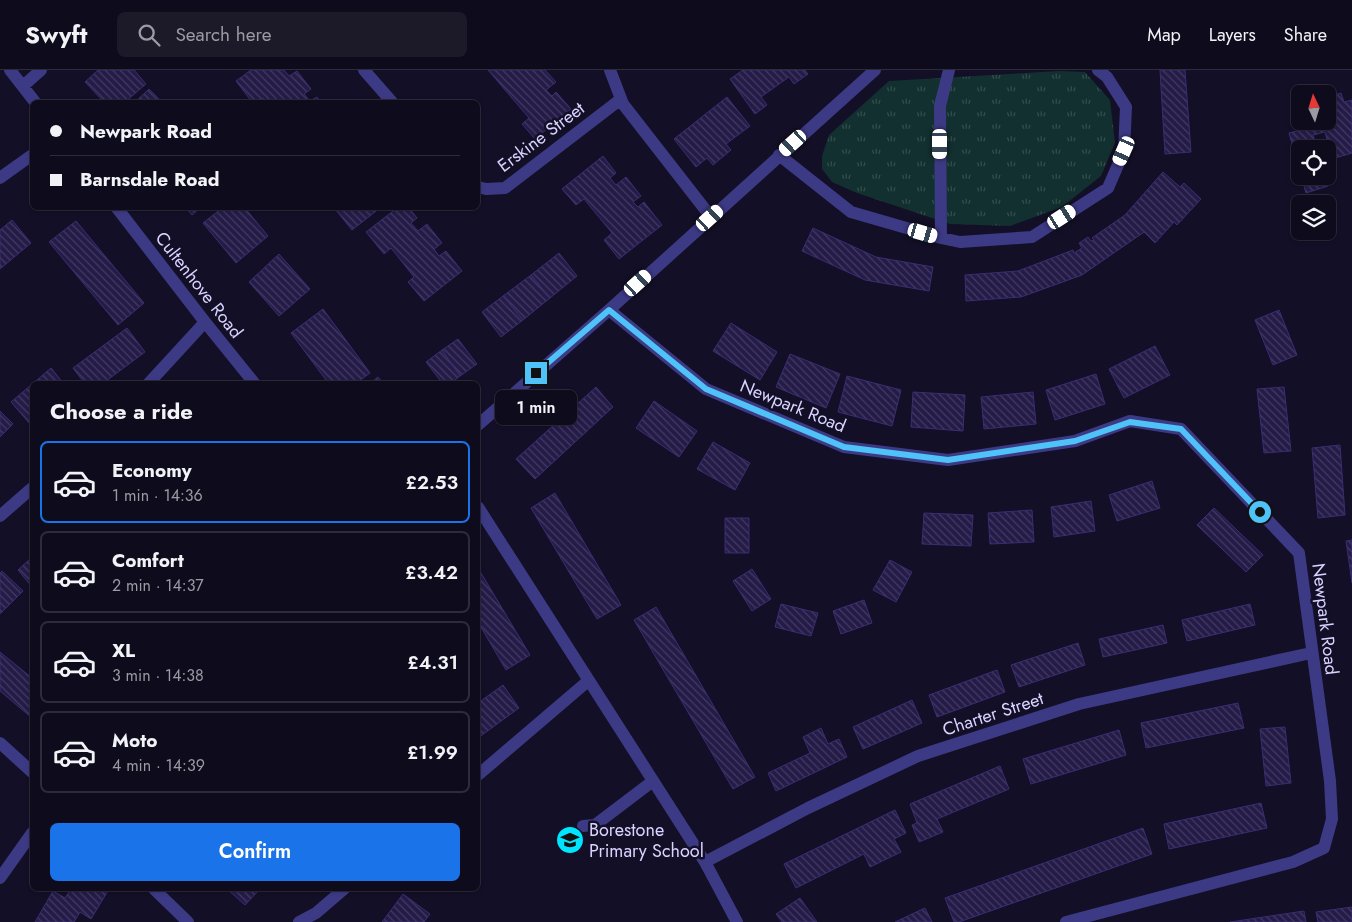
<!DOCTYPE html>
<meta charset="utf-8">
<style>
:root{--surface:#0e0b1c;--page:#1c1929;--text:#f1f3f6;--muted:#9b9ba3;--line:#2e2b3b;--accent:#1a73e8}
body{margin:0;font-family:Jost,sans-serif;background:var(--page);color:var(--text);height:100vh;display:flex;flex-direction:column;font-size:19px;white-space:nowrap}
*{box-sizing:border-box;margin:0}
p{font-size:16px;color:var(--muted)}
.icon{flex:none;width:28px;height:28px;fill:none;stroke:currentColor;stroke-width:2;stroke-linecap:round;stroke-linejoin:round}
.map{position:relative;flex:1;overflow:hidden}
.panel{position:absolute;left:30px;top:311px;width:450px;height:510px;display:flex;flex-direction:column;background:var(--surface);border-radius:8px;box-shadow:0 1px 4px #0004,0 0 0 1px var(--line)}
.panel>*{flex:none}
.hud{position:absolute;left:30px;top:30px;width:450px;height:110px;border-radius:8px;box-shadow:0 1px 4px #0004,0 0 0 1px var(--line);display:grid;align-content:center;height:110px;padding:0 20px;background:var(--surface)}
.needle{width:32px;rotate:356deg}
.controls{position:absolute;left:1291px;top:15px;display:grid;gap:10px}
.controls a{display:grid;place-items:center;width:45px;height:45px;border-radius:8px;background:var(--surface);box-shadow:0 1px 4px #0004,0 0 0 1px var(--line);font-size:25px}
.end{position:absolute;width:22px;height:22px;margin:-11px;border:6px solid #4fc3f7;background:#111;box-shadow:0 0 0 2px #111}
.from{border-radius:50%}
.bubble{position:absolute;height:35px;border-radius:8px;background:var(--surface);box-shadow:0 1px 4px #0004,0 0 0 1px var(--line);font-size:16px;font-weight:600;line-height:35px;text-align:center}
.car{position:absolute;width:15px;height:30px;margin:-15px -8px;border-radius:6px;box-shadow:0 0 4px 1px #0007;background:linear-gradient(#fff 24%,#345 0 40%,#fff 0 76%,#345 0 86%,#fff 0)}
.hud b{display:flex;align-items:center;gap:18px;height:48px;font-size:19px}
.hud b+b{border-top:1px solid var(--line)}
.hud i{width:12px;height:12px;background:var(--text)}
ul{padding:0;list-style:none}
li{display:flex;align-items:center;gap:15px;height:82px;margin:0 10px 8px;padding:0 10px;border:2px solid var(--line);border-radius:8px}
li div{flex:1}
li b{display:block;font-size:19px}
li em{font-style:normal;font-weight:600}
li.selected{border-color:var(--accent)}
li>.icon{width:45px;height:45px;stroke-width:1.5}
h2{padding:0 20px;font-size:22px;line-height:60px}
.cta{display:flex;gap:10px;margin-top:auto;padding:10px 20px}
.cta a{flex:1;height:58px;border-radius:8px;background:var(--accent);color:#fff;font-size:20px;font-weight:600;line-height:58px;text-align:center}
header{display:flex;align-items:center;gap:30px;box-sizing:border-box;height:70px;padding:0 25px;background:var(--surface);border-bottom:1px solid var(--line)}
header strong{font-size:24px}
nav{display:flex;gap:28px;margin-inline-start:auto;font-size:18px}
.search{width:350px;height:45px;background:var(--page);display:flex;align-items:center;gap:12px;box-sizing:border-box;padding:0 18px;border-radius:8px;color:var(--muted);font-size:19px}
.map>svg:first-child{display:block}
</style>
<header>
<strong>Swyft</strong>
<div class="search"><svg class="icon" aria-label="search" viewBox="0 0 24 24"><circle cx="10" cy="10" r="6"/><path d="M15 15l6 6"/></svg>Search here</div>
<nav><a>Map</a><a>Layers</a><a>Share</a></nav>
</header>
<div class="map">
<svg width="1352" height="852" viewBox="0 0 1352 852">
<defs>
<pattern id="grass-tufts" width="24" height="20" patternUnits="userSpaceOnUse" patternTransform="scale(1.25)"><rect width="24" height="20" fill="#12302f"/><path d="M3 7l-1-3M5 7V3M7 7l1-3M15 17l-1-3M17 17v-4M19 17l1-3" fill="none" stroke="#344d4e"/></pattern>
<pattern id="building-back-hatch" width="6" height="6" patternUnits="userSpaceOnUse" patternTransform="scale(1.25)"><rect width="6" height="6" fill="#241b47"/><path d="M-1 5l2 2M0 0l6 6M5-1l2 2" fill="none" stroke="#433b63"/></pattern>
</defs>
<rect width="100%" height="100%" fill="#130f26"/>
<path fill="url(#grass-tufts)" d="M 1060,1 L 1085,2 L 1110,30 L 1115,73 L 1101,106 L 1062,137 L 1010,156 L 950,154 L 857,123 L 832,112 L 822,99 L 822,86 L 829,65 L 889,11 Z"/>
<path fill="url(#building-back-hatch)" stroke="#3b2d73" d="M 98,0 L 134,0 L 146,14 L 125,32 L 104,32 L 85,12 Z
M 251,0 L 284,0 L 289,6 L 297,1 L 311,19 L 304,24 L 310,31 L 317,27 L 321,32 L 266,32 L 263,28 L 258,32 L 252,32 L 236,11 Z
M 488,0 L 545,0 L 556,12 L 546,20 L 552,26 L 556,22 L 571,39 L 535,69 L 522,54 L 529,48 Z
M 743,0 L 805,0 L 808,4 L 794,14 L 789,7 L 761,27 L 767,35 L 755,44 L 730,9 Z
M 1160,0 L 1185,0 L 1191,82 L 1165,84 Z
M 149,19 L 162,32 L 135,32 Z
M 1341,23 L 1344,32 L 1352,30 L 1352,83 L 1332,89 L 1325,62 L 1313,65 L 1317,79 L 1300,79 L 1300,103 L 1289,63 L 1322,54 L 1321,51 L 1328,51 L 1328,27 Z
M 727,27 L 750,56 L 726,74 L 731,80 L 713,95 L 707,88 L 696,97 L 674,69 Z
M 603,86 L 616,103 L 610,108 L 616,115 L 626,107 L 641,126 L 633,132 L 638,137 L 644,132 L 662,155 L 619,189 L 604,170 L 612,163 L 584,129 L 576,135 L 562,119 Z
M 1163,102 L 1180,117 L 1184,113 L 1201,129 L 1177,155 L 1174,152 L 1155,173 L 1144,162 L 1082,205 L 1021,227 L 966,231 L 965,205 L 1018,201 L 1073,180 L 1074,183 L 1082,178 L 1079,173 L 1088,167 L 1091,171 L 1094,170 L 1092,168 L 1125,145 Z
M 1301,106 L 1325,106 L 1328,116 L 1306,123 Z
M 186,138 L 200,138 L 192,145 Z
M 222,138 L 245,138 L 268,166 L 236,193 L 203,153 Z
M 336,138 L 380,138 L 352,160 L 335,139 Z
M 397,138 L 409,138 L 417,148 L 411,153 L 418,161 L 427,154 L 442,173 L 434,179 L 439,186 L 446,181 L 462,201 L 424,231 L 408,212 L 414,207 L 391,178 L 384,184 L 366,162 Z
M 12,150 L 31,173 L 0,199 L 0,160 Z
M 76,151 L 144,233 L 118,255 L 49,172 Z
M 813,158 L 876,187 L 933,197 L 929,221 L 865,210 L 802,181 Z
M 559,183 L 577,206 L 550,228 L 531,205 Z
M 279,184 L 310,219 L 279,246 L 249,212 Z
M 531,205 L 550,228 L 523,250 L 503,226 Z
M 503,226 L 523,250 L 501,267 L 482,242 Z
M 323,239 L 370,303 L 355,314 L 329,314 L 291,263 Z
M 1279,240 L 1297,285 L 1273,295 L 1255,250 Z
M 731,253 L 777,282 L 760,310 L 713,281 Z
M 127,258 L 145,282 L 102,314 L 85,314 L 73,298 Z
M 458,269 L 477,294 L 460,306 L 442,280 Z
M 1155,276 L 1170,305 L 1124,328 L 1109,299 Z
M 442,280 L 460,306 L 450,314 L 443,314 L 426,292 Z
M 790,284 L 840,304 L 826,338 L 776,317 Z
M 51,298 L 64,314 L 32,314 L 32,352 L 30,354 L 11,332 Z
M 1096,304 L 1105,334 L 1055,350 L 1046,320 Z
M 847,306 L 901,320 L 892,356 L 838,342 Z
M 378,307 L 384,314 L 369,314 Z
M 596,317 L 613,337 L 535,409 L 516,389 Z
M 1284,317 L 1291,381 L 1264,383 L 1257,319 Z
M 913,322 L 965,325 L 963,361 L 911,357 Z
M 1033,322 L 1036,354 L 984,359 L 981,327 Z
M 654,331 L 697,361 L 679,387 L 636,358 Z
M 0,341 L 13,354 L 0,367 Z
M 713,372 L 750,393 L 735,420 L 697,399 Z
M 1340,375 L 1345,445 L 1318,448 L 1312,378 Z
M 1152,411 L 1160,438 L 1117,451 L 1109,425 Z
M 555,423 L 621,535 L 597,549 L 531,438 Z
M 1091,431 L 1095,461 L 1054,467 L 1051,437 Z
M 1214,438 L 1263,485 L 1246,502 L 1197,455 Z
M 1032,440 L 1034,472 L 990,474 L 988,443 Z
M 924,443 L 973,445 L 971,476 L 922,474 Z
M 725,448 L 749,448 L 749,483 L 725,483 Z
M 1352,470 L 1352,513 L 1346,471 Z
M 32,487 L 32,517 L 18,500 Z
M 890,490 L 912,502 L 896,532 L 873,520 Z
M 478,498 L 530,585 L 506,600 L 478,552 Z
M 752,499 L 771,529 L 752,541 L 733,511 Z
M 2,501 L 23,521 L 0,544 L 0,503 Z
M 864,530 L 872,553 L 841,564 L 833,541 Z
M 781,534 L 818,543 L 811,566 L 775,557 Z
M 1250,534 L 1255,555 L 1187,571 L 1182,550 Z
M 656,537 L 755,707 L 733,719 L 634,550 Z
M 1163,555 L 1167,573 L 1103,587 L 1099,569 Z
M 1078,573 L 1085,595 L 1019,617 L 1011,595 Z
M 0,582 L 32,608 L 32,648 L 0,621 Z
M 997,600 L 1005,622 L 937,647 L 929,625 Z
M 503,615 L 519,638 L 478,668 L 478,633 Z
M 912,630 L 922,653 L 863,679 L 853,657 Z
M 1238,633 L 1244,658 L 1146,678 L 1141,653 Z
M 1285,657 L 1291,713 L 1266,716 L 1260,659 Z
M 821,658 L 828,674 L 839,669 L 847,687 L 776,721 L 768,703 L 810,683 L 803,667 Z
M 1119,660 L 1126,685 L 1031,714 L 1023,689 Z
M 1000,696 L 1009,719 L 937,749 L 943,762 L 919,772 L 912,755 L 917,753 L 910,734 Z
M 1261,733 L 1267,758 L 1169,779 L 1164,754 Z
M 895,740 L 906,763 L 894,769 L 901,782 L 870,797 L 864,784 L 796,818 L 784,794 Z
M 1143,758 L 1152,784 L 959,852 L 954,852 L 945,828 Z
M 71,819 L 109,819 L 91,849 L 80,842 L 74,852 L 35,852 L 53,821 L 65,828 Z
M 227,819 L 260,819 L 245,835 Z
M 403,824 L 430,844 L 424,852 L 382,852 Z
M 800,828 L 817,852 L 782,852 L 776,844 Z
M 1352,837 L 1352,852 L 1318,852 L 1316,842 Z
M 925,838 L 932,852 L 895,852 Z
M 1304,841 L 1306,852 L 1230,852 Z"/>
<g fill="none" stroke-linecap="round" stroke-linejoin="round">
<path stroke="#3d3a85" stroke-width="12" d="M 583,756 L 595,755 L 653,711"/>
<path stroke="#3d3a85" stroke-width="12" d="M 10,0 L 35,32
M 364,0 L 392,32
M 610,0 L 623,34 L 711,147
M 23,16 L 41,0
M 779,85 L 851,142 L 941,168 L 960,172 L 1032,167 L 1108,118 L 1124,81 L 1126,37 L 1107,7 L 1098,0
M 0,108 L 32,85
M 478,117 L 486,119 L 505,118 L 621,29
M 117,138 L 205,252 L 255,314
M 941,168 L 940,36 L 949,0
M 609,240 L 706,319 L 844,377 L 948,390 L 1075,371 L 1130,351 L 1181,359 L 1299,483 L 1330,711 L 1332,749 L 1324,778 L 1293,792 L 1066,852
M 148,314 L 205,252
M 478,355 L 609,240 L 875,0
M 478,437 L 705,792 L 737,852
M 0,446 L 32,418
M 0,673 L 32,702
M 478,705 L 588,611
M 705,792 L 808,738 L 918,686 L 1079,634 L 1311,583
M 0,808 L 32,763
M 154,819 L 188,852
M 299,852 L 316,843 L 344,819"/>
</g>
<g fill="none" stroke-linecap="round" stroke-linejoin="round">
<path stroke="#4fc3f7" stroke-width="6" d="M 536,303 L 609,240 L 706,319 L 844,377 L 948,390 L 1075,371 L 1130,352 L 1181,359 L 1260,442"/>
</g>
<defs>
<g id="school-disc" transform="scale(1.4375)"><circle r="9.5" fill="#00e5ff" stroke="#130f26"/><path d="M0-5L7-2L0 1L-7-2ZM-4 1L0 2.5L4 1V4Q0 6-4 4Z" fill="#111"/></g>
</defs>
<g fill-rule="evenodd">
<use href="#school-disc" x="570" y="770"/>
</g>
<g text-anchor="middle" stroke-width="5" stroke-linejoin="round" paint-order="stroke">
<g font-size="18" fill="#d9d4ff" stroke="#130f26">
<text transform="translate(541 67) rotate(-37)" y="6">Erskine Street</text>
<text transform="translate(199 215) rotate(52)" y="6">Cultenhove Road</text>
<text transform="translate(793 336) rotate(22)" y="6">Newpark Road</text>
<text transform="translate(1325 549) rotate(83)" y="6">Newpark Road</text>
<text transform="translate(993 644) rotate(-18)" y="6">Charter Street</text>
</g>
<g font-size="18" fill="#d9d4ff" stroke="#130f26" text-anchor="start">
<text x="589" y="766">Borestone<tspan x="589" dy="21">Primary School</tspan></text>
</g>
</g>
</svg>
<div class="controls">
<a><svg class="needle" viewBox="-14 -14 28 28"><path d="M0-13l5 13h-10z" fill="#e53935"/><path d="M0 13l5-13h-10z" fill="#9b9ba3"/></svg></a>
<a><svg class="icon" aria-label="locate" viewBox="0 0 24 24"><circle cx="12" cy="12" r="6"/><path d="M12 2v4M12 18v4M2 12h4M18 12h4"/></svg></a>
<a><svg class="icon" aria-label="layers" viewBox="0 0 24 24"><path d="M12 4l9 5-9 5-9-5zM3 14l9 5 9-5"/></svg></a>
</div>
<i class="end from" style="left:1260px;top:442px"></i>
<i class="end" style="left:536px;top:303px"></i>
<div class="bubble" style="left:495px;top:320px;width:82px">1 min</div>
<i class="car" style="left:793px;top:73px;rotate:228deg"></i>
<i class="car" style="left:940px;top:74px;rotate:180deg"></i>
<i class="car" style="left:1124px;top:81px;rotate:204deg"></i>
<i class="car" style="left:1062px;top:147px;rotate:57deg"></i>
<i class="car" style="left:710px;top:148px;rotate:48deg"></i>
<i class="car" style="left:923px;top:163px;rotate:106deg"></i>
<i class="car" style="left:638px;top:213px;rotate:48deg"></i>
<div class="hud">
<b><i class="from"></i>Newpark Road</b>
<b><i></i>Barnsdale Road</b>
</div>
<section class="panel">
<h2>Choose a ride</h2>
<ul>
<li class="selected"><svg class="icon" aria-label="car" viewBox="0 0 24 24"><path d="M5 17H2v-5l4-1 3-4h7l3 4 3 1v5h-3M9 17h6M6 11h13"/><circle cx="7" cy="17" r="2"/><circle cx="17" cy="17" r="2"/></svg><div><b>Economy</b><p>1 min · 14:36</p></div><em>£2.53</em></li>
<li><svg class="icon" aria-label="car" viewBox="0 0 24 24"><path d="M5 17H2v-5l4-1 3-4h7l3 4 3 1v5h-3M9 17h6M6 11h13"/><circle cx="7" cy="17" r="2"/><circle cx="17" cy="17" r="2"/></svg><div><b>Comfort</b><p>2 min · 14:37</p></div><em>£3.42</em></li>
<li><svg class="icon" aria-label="car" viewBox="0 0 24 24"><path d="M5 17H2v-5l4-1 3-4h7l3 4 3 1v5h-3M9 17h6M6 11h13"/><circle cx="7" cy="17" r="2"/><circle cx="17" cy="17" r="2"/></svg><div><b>XL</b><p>3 min · 14:38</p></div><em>£4.31</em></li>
<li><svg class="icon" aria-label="car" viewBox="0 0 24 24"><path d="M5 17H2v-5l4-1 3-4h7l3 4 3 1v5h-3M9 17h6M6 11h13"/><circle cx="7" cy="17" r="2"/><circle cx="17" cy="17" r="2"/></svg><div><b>Moto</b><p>4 min · 14:39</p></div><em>£1.99</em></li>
</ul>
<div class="cta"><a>Confirm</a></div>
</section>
</div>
